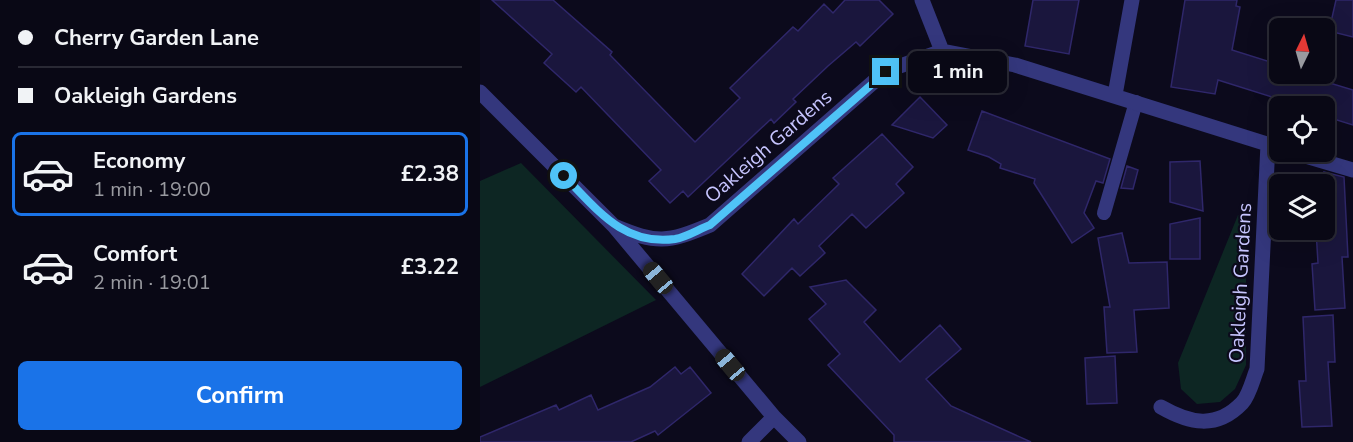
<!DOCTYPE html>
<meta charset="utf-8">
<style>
:root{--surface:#090815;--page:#171622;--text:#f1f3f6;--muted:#999aa0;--line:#292934;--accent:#1a73e8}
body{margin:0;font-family:"Nunito Sans",sans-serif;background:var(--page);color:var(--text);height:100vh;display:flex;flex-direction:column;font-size:22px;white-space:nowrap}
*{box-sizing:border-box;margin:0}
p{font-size:20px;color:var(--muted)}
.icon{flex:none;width:33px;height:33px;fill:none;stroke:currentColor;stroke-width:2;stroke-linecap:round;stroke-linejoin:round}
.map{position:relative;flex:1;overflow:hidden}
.sheet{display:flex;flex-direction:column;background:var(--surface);width:480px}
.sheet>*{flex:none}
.top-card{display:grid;align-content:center;height:132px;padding:0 18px;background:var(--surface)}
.needle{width:39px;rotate:5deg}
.controls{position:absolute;left:789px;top:18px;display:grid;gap:12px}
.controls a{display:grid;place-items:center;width:66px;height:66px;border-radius:9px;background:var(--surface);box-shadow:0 6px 24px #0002,0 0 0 2px var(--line);font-size:30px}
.end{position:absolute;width:27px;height:27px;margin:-14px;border:8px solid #4fc3f7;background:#111;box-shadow:0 0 0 3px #111}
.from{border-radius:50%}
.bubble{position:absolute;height:42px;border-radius:9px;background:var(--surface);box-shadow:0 6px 24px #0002,0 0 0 2px var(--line);font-size:20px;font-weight:700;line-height:42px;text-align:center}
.car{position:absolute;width:18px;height:36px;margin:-18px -9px;border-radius:8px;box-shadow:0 0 4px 2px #0007;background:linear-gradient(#222 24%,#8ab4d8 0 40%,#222 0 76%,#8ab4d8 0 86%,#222 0)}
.top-card b{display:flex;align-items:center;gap:21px;height:57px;font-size:22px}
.top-card b+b{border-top:2px solid var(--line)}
.top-card i{width:15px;height:15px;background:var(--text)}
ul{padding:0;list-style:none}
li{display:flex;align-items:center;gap:18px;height:84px;margin:0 12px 9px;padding:0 6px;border:3px solid transparent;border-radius:9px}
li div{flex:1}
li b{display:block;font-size:22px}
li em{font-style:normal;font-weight:700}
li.active{border-color:var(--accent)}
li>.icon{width:54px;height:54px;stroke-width:1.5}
.cta{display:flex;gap:12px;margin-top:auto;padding:12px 18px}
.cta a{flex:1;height:69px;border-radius:9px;background:var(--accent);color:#fff;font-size:24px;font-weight:700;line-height:69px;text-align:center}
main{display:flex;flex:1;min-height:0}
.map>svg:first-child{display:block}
</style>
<main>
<section class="sheet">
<div class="top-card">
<b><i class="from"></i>Cherry Garden Lane</b>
<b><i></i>Oakleigh Gardens</b>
</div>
<ul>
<li class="active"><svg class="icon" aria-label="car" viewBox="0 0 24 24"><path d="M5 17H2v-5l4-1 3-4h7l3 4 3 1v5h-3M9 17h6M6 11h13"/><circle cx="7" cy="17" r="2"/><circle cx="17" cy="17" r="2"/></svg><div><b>Economy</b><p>1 min · 19:00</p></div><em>£2.38</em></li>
<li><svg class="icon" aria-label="car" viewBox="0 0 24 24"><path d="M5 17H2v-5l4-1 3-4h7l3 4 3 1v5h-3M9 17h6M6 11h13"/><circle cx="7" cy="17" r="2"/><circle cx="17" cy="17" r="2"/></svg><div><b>Comfort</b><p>2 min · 19:01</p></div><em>£3.22</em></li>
</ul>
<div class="cta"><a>Confirm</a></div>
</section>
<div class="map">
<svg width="873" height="442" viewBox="0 0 873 442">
<rect width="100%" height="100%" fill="#0c0a1c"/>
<path fill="#0d2623" d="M 41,163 L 176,300 L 0,387 L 0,181 Z
M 758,215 L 766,216 L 766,365 L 755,389 L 740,402 L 717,404 L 701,389 L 698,363 Z"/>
<path fill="#1a163d" stroke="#2f276a" stroke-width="1.5" d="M 12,0 L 73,0 L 132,52 L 130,55 L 215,142 L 260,98 L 250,88 L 313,27 L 318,31 L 344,4 L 353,13 L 365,0 L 399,0 L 413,14 L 380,46 L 376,42 L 348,66 L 313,99 L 316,102 L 294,123 L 291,119 L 208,197 L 203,191 L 190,203 L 169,181 L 181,170 L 101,87 L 96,92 L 64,63 L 72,54 Z
M 553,0 L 599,0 L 589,54 L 545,46 Z
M 705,0 L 757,0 L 756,6 L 760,7 L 752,50 L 800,65 L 800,74 L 820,74 L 873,90 L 873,125 L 844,116 L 844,106 L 821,106 L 738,80 L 735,94 L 691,87 Z
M 856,0 L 873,0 L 873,37 L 849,31 Z
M 440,97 L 467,125 L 453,138 L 412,125 Z
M 502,111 L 630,159 L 623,183 L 616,181 L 604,213 L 614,228 L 592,243 L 554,183 L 555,179 L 520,168 L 521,164 L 509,157 L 488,150 Z
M 402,134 L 433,167 L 416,184 L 424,193 L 386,228 L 372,214 L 339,246 L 345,253 L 320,276 L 312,268 L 284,296 L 262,274 L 314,219 L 318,224 L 359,184 L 353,178 Z
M 720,161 L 723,211 L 690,202 L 690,162 Z
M 647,166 L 658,170 L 653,189 L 641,188 Z
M 844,172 L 864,177 L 868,257 L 862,257 L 865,308 L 835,310 L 832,264 L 838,263 L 836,230 L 844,230 Z
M 720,218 L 720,259 L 690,259 L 690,224 Z
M 642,233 L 649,263 L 687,262 L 689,308 L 654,310 L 657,352 L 627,353 L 624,307 L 630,307 L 618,238 Z
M 366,280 L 396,310 L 384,322 L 420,362 L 460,325 L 481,349 L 446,379 L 471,406 L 551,442 L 414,442 L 414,435 L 348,365 L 360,354 L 329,319 L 346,304 L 330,287 Z
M 853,315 L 855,362 L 848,362 L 852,426 L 822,427 L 819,381 L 826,381 L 823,317 Z
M 635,356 L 637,403 L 607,404 L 605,358 Z
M 195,367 L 201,374 L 210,367 L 231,393 L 178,435 L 175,431 L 151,442 L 0,442 L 0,437 L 76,405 L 79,410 L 111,395 L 118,410 L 170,387 Z"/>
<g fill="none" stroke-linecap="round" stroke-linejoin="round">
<path stroke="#34377d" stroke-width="14" d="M 624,213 L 656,102"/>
<path stroke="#34377d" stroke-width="15" d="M 442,0 L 462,51
M 0,92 L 134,226 L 294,417 L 319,442
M 635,95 L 652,0
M 812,152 L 873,170
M 134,226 C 177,244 187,243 230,225 L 406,71 L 462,51 L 535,65 L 800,148
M 681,407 C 709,423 736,430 762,403 C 769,396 773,379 777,369 L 788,144
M 269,442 L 294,417"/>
</g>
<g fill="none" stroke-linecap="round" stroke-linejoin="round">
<path stroke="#4fc3f7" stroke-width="8" d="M 84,176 C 117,209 143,246 195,239 C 207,237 219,229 230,225 L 406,72"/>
</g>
<g text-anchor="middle" stroke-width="4.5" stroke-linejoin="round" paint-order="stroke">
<g font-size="20" fill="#c7c5ff" stroke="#0c0a1c">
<text transform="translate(288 146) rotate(-41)" y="7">Oakleigh Gardens</text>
<text transform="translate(760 283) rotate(-87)" y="7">Oakleigh Gardens</text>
</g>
</g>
</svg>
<div class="controls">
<a><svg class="needle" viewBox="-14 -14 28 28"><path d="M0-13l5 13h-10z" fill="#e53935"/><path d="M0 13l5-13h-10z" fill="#999aa0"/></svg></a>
<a><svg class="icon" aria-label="locate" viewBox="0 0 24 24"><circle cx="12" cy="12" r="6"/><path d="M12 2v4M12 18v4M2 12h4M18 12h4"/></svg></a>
<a><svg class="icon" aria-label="layers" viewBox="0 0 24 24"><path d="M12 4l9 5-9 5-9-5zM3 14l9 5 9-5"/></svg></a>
</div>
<i class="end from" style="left:84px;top:176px"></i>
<i class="end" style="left:406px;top:72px"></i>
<div class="bubble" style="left:428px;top:51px;width:99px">1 min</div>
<i class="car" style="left:178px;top:278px;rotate:320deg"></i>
<i class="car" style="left:250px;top:365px;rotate:320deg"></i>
</div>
</main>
